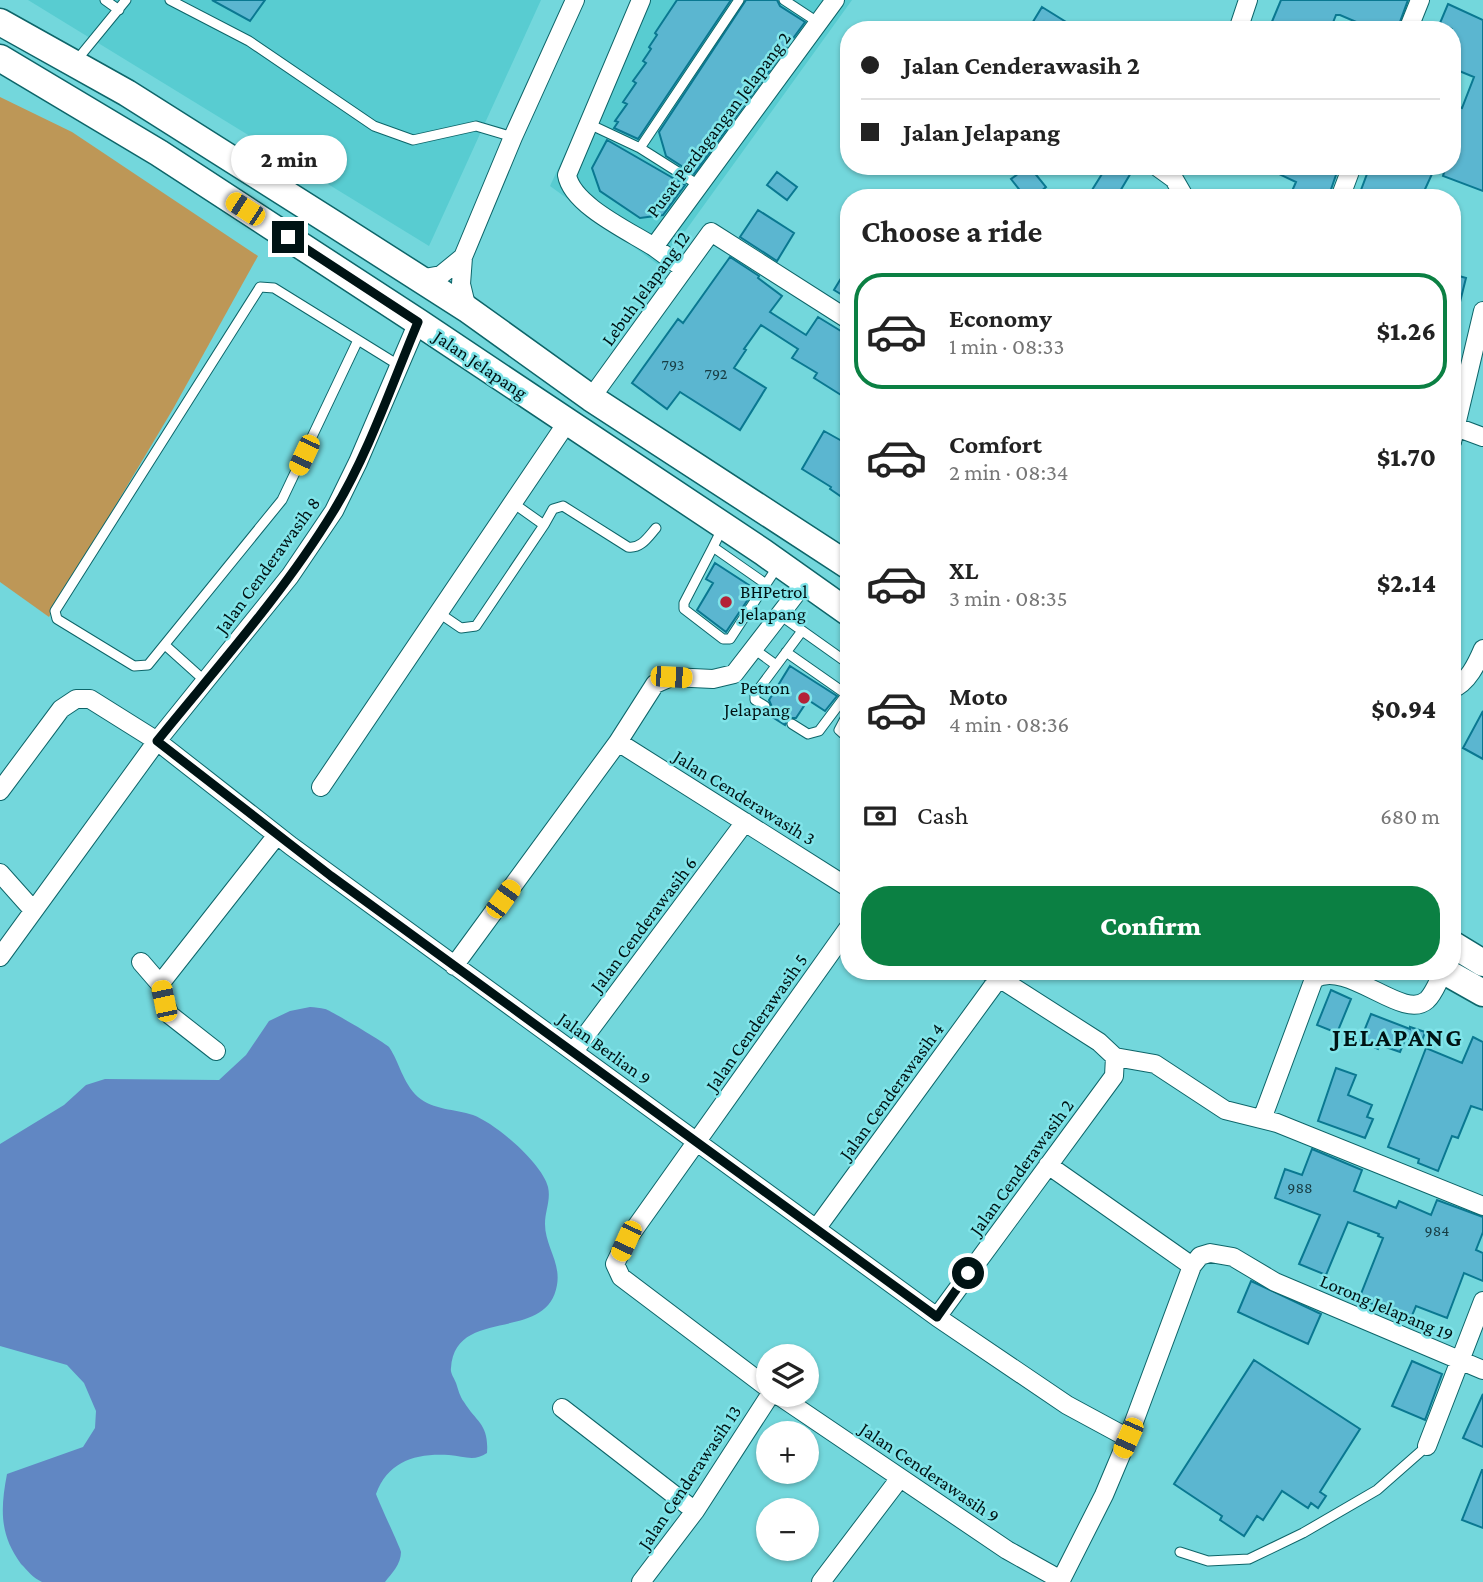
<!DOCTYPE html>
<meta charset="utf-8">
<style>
:root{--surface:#fff;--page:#f2f2f2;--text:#222;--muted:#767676;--line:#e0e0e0;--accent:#0b8043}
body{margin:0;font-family:"Crimson Pro",serif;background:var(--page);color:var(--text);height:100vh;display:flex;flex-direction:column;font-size:26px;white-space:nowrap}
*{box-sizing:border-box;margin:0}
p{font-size:23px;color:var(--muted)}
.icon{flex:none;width:38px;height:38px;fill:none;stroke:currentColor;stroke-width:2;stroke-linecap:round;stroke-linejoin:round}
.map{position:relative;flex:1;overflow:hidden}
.panel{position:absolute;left:840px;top:189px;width:621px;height:791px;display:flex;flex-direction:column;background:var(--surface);border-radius:28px;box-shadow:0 2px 5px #0004}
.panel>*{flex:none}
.guide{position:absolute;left:840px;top:21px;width:621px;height:154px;border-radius:28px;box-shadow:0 2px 5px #0004;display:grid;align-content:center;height:154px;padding:0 21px;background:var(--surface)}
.controls{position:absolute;left:756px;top:1344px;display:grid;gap:14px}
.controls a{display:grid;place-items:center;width:63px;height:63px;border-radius:50%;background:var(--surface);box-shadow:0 2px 5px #0004;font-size:35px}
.end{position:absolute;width:32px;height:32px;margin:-16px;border:9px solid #001314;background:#fff;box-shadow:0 0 0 4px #fff}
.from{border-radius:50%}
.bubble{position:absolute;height:49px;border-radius:24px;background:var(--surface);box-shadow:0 2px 5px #0004;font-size:23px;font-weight:800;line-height:49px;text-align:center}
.car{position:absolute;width:21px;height:42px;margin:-21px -10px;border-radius:9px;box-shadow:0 0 5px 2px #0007;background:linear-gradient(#f5c518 24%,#345 0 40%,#f5c518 0 76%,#345 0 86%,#f5c518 0)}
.guide b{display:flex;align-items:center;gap:24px;height:66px;font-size:26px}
.guide b+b{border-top:2px solid var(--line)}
.guide i{width:18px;height:18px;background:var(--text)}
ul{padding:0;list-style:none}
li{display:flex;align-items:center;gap:21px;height:116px;margin:0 14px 10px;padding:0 7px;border:4px solid transparent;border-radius:28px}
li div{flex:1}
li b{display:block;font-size:26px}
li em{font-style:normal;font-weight:800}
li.selected{border-color:var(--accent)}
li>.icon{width:63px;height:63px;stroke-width:1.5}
h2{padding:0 21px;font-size:32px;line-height:84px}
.pay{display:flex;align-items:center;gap:18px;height:77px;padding:0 21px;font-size:26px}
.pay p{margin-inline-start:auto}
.cta{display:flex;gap:14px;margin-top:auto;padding:14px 21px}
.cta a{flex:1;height:80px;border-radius:28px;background:var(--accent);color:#fff;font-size:28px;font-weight:800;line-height:80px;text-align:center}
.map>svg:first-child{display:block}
</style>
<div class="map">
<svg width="1483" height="1582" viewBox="0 0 1483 1582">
<rect width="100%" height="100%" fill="#73d7dc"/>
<path fill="#58ccd1" d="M 28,0 L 541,0 L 429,246 Z
M 637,0 L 852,0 L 660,266 L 550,186 Z"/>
<path fill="#bd9757" d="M 0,97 L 72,132 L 258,256 L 173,409 L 49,617 L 0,582 Z"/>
<path fill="#6187c3" d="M 310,1007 C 315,1007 320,1008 325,1009 C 332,1011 385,1043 389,1047 C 400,1063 402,1082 418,1097 C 433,1110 455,1109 473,1115 C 495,1123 542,1163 548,1187 C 551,1200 545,1211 545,1224 C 545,1246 561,1262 557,1285 C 547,1344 455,1305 451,1368 C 450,1373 454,1378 456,1383 C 458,1389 460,1397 464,1402 C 477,1423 489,1424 487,1453 C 474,1462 464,1456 449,1455 C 416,1453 388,1461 376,1494 C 380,1505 400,1547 401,1552 C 401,1564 392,1573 385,1582 L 42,1582 C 33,1578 28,1571 21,1564 C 0,1535 0,1511 7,1474 L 83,1447 L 95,1428 L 96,1411 L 84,1383 L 67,1365 L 0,1346 L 0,1144 L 64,1105 L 86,1085 L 105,1079 L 219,1080 L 246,1055 L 269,1021 L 290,1011 Z"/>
<path fill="#5bb6d0" stroke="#0a7891" stroke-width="2" d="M 212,0 L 265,0 L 250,21 Z
M 677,0 L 731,0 L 638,139 L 614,128 L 618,122 L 615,121 L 627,104 L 623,102 L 636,83 L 633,81 L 646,63 L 643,61 L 651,49 L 649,47 L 657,35 L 655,33 Z
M 746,0 L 777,0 L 780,6 L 805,22 L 694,174 L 666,156 L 659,132 Z
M 1281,0 L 1408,0 L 1397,30 L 1375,30 L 1340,15 L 1336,15 L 1330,30 L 1284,30 L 1271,24 Z
M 1448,4 L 1483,20 L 1483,191 L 1443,176 L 1446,166 L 1452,166 L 1452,105 L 1462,108 L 1474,77 L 1452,68 L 1452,29 L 1440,23 Z
M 1042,7 L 1079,30 L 1028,30 Z
M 607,140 L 685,185 L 663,215 L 640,218 L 600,191 L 592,168 Z
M 1029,166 L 1046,187 L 1033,198 L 1026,198 L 1011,179 Z
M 1107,166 L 1135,166 L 1116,198 L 1087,198 Z
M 1262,166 L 1324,166 L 1337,172 L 1328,198 L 1289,198 L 1296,182 Z
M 1370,166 L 1414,166 L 1432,174 L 1421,198 L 1358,198 Z
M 777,172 L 797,187 L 787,200 L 767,185 Z
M 758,210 L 794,233 L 777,261 L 740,237 Z
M 730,257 L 759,276 L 758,278 L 782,296 L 770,312 L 806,335 L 818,317 L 849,336 L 849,400 L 814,378 L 817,373 L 792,358 L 798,349 L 761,325 L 744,349 L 746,350 L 734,368 L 766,388 L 740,430 L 680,392 L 667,409 L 632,383 L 678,319 L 683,323 Z
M 849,265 L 849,299 L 834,290 Z
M 1452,274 L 1466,278 L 1457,314 L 1452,313 Z
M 824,431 L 849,445 L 849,502 L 830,489 L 831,487 L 802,469 Z
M 715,563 L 755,589 L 726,632 L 697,610 L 713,583 L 706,579 Z
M 790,666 L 837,696 L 825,711 L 808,700 L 796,718 L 788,718 L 785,725 L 766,713 L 772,707 L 769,700 Z
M 1483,711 L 1483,759 L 1463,748 Z
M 1331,990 L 1351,999 L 1337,1033 L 1317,1025 Z
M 1371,1014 L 1410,1029 L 1410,1027 L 1425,1032 L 1421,1044 L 1406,1038 L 1407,1035 L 1400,1052 L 1380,1045 L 1378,1049 L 1360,1041 Z
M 1473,1037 L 1483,1042 L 1483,1110 L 1471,1106 L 1458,1138 L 1452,1136 L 1438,1171 L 1418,1163 L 1419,1159 L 1388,1147 L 1426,1048 L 1462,1063 Z
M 1336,1068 L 1356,1075 L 1348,1095 L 1372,1105 L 1367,1117 L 1373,1119 L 1365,1138 L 1318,1121 Z
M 1312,1149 L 1362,1170 L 1354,1191 L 1396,1208 L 1399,1201 L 1431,1215 L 1437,1200 L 1483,1217 L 1483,1232 L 1476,1250 L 1483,1253 L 1483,1281 L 1464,1273 L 1447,1318 L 1416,1306 L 1411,1318 L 1359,1299 L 1383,1238 L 1378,1236 L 1379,1234 L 1348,1222 L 1326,1275 L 1299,1264 L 1320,1215 L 1275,1198 L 1285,1169 L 1302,1175 Z
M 1251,1281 L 1321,1314 L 1308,1344 L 1238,1312 Z
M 1254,1360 L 1360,1429 L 1320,1492 L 1326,1496 L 1318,1508 L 1311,1503 L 1308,1508 L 1282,1491 L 1263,1520 L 1257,1516 L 1244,1536 L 1220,1520 L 1222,1516 L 1174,1484 Z
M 1412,1361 L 1442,1374 L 1425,1420 L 1392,1406 Z
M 1483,1394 L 1483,1447 L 1463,1438 Z
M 1482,1470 L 1483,1470 L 1483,1528 L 1462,1520 Z"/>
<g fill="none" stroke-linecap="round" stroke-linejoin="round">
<g stroke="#0d6569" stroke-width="11">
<path id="service" d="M 105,0 L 119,10
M 170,0 L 249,41 L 374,126 L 413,140 L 476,126 L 513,137
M 784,0 L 819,23
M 76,61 L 126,0
M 589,124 L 640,148 L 697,184
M 640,148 L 739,0
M 358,340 L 282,500 L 148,665 L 134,666 L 57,619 L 55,611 L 260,287 L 274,288 L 400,366
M 544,525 L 553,509 L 563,506 L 628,547 C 641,549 648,537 656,528
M 723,527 L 713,547 L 766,584 L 778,566
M 713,547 L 684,603 L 684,609 L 723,639 L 730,639 L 766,584
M 439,613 L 461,628 L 476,626 L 544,525 L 513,503
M 780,615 L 849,664
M 165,645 L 205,681
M 754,649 L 776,665
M 786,652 L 846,694
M 765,706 L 755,700 L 755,694 L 802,631
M 849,711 L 839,730 L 849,739
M 792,724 L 808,734 L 819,731 L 849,691
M 1180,1552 L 1208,1561 L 1249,1559 L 1303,1533 L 1377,1490 L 1427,1446"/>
</g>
<g stroke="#0d6569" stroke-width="20">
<path id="minor" d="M 641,0 L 567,175 C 572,205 629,231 654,247 L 835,0
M 1238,30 L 1248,0
M 1408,30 L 1420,0
M 1156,166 L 1174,179 L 1185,198
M 1340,198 L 1352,166
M 654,247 L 684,269
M 419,279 L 441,275 L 463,257
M 467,309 L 461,284 L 463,257 L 513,137 L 575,0
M 591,398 L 711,232 L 849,320
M 1456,427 L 1483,437
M 1452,442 L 1483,311
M 1452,689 C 1468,683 1477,663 1483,649
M 618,742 L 849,888
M 321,787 L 568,421
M 0,791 L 61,709 L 76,699 L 90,699 L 157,741 L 291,846 L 937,1317 L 1067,1405 L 1128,1438
M 0,873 L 33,910
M 0,957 L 157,741 L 290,576 L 334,511 L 358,462 L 418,322
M 141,962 L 160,984 L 164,1001 L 170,1015 L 216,1051
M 454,966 L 618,742 L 655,684 L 671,677 L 713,679 L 734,674 L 805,582
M 160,984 L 277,835
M 574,1051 L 745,822
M 1115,1057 L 1155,1064 L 1225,1110 L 1277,1123 L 1483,1206
M 1262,1119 L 1314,979 C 1348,959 1403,1022 1427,1000 C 1434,994 1439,979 1444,971
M 1048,1165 L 1192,1266
M 816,1229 L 999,978
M 937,1317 L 1114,1076 L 1115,1057 L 1099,1042 L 988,971
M 768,1388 L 621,1277 L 615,1264 L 626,1241 L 849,927
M 778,1395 L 1007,1550 L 1061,1580
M 562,1408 L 695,1511
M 1427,1446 L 1483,1301
M 641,1582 L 695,1511 L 770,1395
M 821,1582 L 900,1478
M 1060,1582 L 1104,1495 L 1128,1438 L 1192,1266 L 1200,1256 L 1210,1253 L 1233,1257 L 1275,1282 L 1483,1370"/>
</g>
<g stroke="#0d6569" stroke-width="29">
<path id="primary" d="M 0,22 L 127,93 L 334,224 L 467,309 L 591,398 L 849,566
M 0,58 L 159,153 L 418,322 L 763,552 L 849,613
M 1452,944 L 1483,963
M 1444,971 L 1483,993"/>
</g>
<use href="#service" stroke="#fff" stroke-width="9"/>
<use href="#minor" stroke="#fff" stroke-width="18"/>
<use href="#primary" stroke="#fff" stroke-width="26"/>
</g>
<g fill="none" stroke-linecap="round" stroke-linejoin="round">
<path stroke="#001314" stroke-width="9" d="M 288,237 L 418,322 C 392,384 368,455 333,512 C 283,594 217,667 157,741 L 331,876 L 937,1317 L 968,1273"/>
</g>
<g fill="#b42237" stroke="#80e4e9" stroke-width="2.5">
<circle cx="726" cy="602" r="7"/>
<circle cx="804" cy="698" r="7"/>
</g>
<g text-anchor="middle" stroke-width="5" stroke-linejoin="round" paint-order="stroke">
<g font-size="16" fill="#173c43">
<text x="673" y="370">793</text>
<text x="716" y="379">792</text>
<text x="1300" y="1193">988</text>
<text x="1437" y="1236">984</text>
</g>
<g font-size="19" fill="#001314" stroke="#80e4e9">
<text transform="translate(718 124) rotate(-53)" y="7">Pusat Perdagangan Jelapang 2</text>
<text transform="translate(645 288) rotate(-54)" y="7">Lebuh Jelapang 12</text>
<text transform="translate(481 364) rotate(34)" y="7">Jalan Jelapang</text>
<text transform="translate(267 565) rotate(-54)" y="7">Jalan Cenderawasih 8</text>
<text transform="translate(745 797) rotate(32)" y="7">Jalan Cenderawasih 3</text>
<text transform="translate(643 924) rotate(-53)" y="7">Jalan Cenderawasih 6</text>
<text transform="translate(756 1022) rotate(-55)" y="7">Jalan Cenderawasih 5</text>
<text transform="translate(605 1048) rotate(36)" y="7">Jalan Berlian 9</text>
<text transform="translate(891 1091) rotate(-54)" y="7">Jalan Cenderawasih 4</text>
<text transform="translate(1021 1167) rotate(-54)" y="7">Jalan Cenderawasih 2</text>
<text transform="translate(1387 1307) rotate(23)" y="7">Lorong Jelapang 19</text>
<text transform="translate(930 1472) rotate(34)" y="7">Jalan Cenderawasih 9</text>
<text transform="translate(689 1477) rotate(-56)" y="7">Jalan Cenderawasih 13</text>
</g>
<g font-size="19" fill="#001314" stroke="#80e4e9" text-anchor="start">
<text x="740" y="598">BHPetrol<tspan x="740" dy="22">Jelapang</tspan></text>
<text x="790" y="694" text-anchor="end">Petron<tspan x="790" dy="22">Jelapang</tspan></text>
</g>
<g font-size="26" font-weight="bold" letter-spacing="2" fill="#001314" stroke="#80e4e9">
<text x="1398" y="1046">JELAPANG</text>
</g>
</g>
</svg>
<div class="controls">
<a><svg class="icon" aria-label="layers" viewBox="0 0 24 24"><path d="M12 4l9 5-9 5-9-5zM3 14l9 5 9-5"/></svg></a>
<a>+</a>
<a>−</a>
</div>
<i class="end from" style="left:968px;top:1273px"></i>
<i class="end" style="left:288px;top:237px"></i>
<div class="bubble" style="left:231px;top:135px;width:116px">2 min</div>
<i class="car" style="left:245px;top:209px;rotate:303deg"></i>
<i class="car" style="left:304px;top:455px;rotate:205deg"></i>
<i class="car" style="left:671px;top:677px;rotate:93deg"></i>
<i class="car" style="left:503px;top:899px;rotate:36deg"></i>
<i class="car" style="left:164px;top:1001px;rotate:348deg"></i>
<i class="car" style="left:626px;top:1241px;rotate:205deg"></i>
<i class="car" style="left:1128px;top:1438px;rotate:204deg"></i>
<div class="guide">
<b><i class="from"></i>Jalan Cenderawasih 2</b>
<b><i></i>Jalan Jelapang</b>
</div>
<section class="panel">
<h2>Choose a ride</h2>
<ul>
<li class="selected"><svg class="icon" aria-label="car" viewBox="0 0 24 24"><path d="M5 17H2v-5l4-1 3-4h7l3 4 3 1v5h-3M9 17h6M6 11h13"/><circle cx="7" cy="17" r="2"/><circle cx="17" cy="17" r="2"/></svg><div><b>Economy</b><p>1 min · 08:33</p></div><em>$1.26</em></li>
<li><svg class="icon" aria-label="car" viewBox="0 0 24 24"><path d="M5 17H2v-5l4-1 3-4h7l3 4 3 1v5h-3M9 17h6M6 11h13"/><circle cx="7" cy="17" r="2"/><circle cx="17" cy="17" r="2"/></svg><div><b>Comfort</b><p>2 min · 08:34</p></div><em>$1.70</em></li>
<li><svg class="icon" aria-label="car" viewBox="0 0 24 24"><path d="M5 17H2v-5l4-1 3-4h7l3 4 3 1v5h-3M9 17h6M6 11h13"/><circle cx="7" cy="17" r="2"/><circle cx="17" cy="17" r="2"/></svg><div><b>XL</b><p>3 min · 08:35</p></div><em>$2.14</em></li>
<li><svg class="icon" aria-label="car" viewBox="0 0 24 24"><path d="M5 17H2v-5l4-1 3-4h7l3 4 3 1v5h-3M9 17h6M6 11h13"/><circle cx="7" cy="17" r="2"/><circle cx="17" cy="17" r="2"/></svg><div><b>Moto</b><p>4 min · 08:36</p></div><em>$0.94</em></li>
</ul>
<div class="pay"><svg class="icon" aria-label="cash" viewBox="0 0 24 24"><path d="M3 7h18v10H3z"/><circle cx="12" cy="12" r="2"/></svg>Cash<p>680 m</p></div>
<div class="cta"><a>Confirm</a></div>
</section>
</div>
